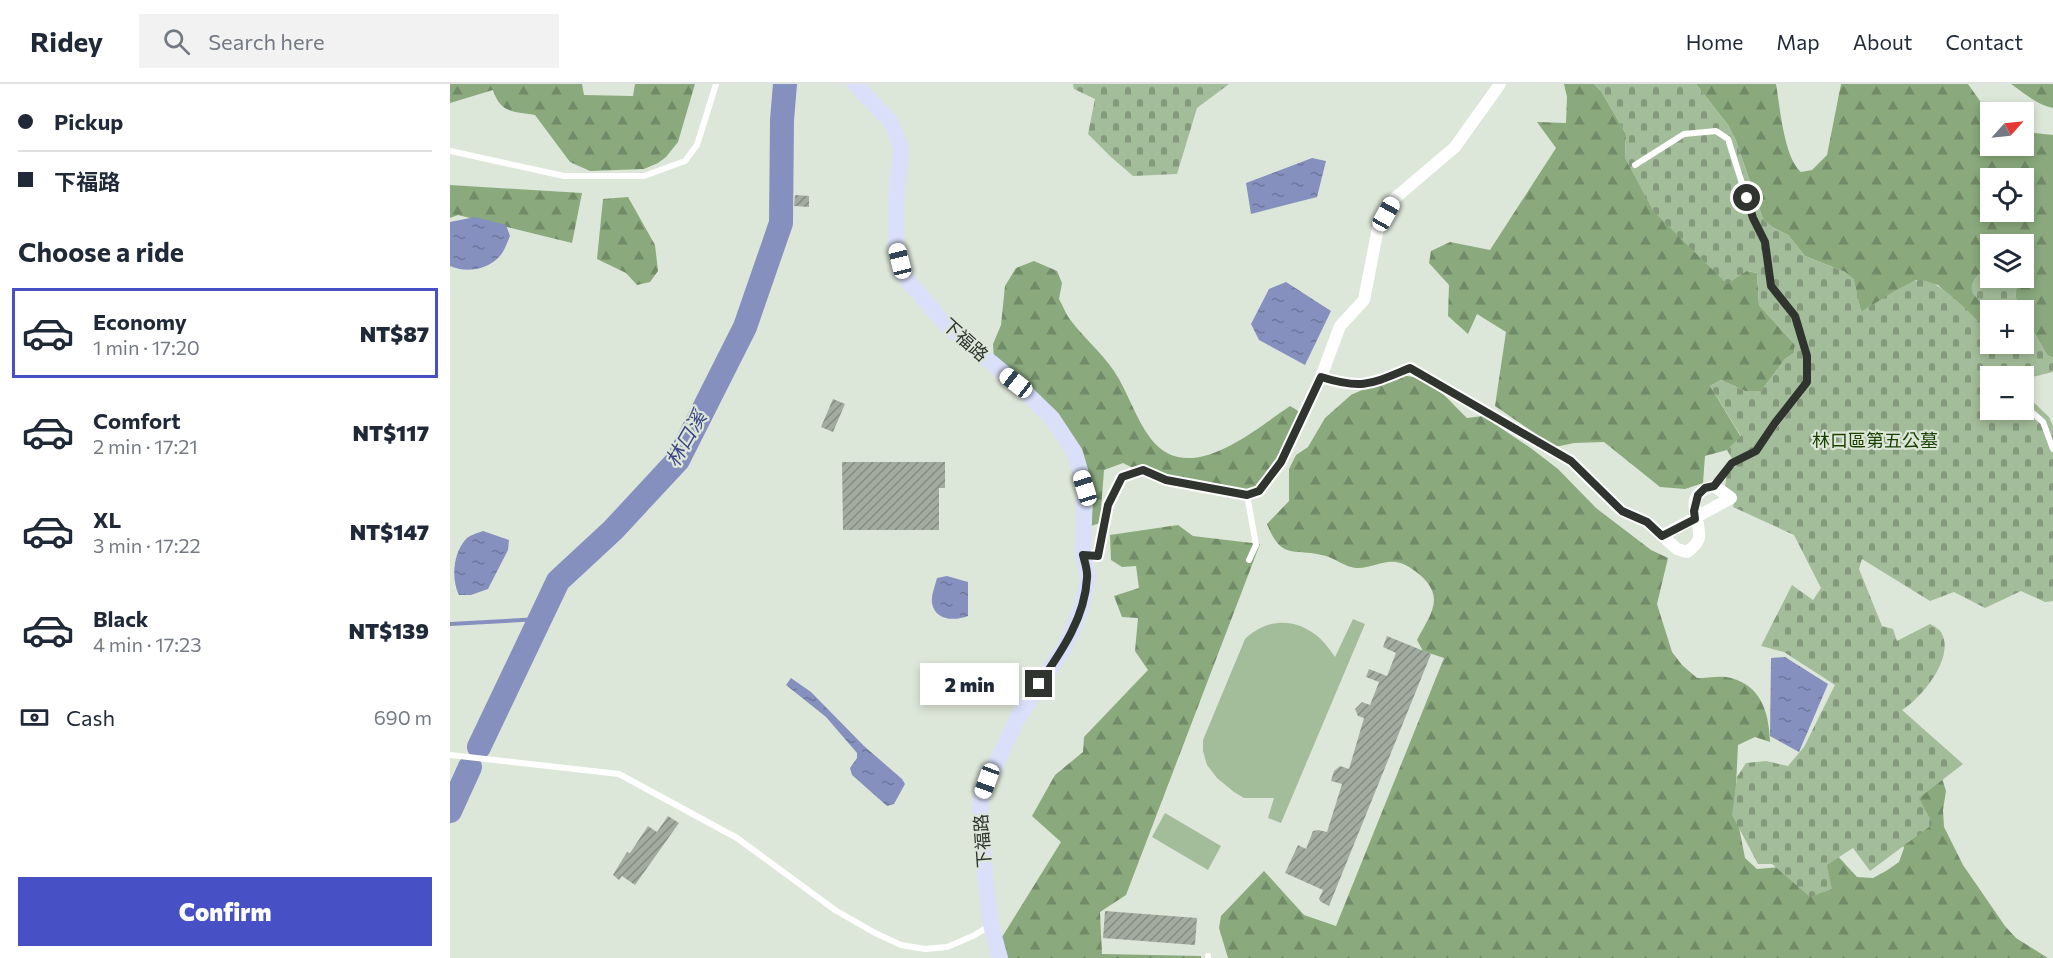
<!DOCTYPE html>
<meta charset="utf-8">
<style>
:root{--surface:#fff;--page:#f2f2f3;--text:#1f2937;--muted:#747a83;--line:#e0e1e3;--accent:#4750c5}
body{margin:0;font-family:Commissioner,"Noto Sans TC",sans-serif;background:var(--page);color:var(--text);height:100vh;display:flex;flex-direction:column;font-size:22px;white-space:nowrap}
*{box-sizing:border-box;margin:0}
p{font-size:20px;color:var(--muted)}
.icon{flex:none;width:33px;height:33px;fill:none;stroke:currentColor;stroke-width:2;stroke-linecap:round;stroke-linejoin:round}
.map{position:relative;flex:1;overflow:hidden}
.drawer{display:flex;flex-direction:column;background:var(--surface);width:450px}
.drawer>*{flex:none}
.guide{display:grid;align-content:center;height:132px;padding:0 18px;background:var(--surface)}
.needle{width:39px;rotate:63deg}
.tools{position:absolute;left:1530px;top:18px;display:grid;gap:12px}
.tools a{display:grid;place-items:center;width:54px;height:54px;border-radius:0px;background:var(--surface);box-shadow:0 3px 9px #0003;font-size:30px}
.end{position:absolute;width:27px;height:27px;margin:-14px;border:8px solid #30342f;background:#fff;box-shadow:0 0 0 3px #fff}
.from{border-radius:50%}
.bubble{position:absolute;height:42px;border-radius:0px;background:var(--surface);box-shadow:0 3px 9px #0003;font-size:20px;font-weight:800;line-height:42px;text-align:center}
.car{position:absolute;width:18px;height:36px;margin:-18px -9px;border-radius:8px;box-shadow:0 0 4px 2px #0007;background:linear-gradient(#fff 24%,#345 0 40%,#fff 0 76%,#345 0 86%,#fff 0)}
.guide b{display:flex;align-items:center;gap:21px;height:57px;font-size:22px}
.guide b+b{border-top:2px solid var(--line)}
.guide i{width:15px;height:15px;background:var(--text)}
ul{padding:0;list-style:none}
li{display:flex;align-items:center;gap:18px;height:90px;margin:0 12px 9px;padding:0 6px;border:3px solid transparent;border-radius:0px}
li div{flex:1}
li b{display:block;font-size:22px}
li em{font-style:normal;font-weight:800}
li.selected{border-color:var(--accent)}
li>.icon{width:54px;height:54px;stroke-width:1.5}
h2{padding:0 18px;font-size:27px;line-height:72px}
.pay{display:flex;align-items:center;gap:15px;height:66px;padding:0 18px;font-size:22px}
.pay p{margin-inline-start:auto}
.cta{display:flex;gap:12px;margin-top:auto;padding:12px 18px}
.cta a{flex:1;height:69px;border-radius:0px;background:var(--accent);color:#fff;font-size:24px;font-weight:800;line-height:69px;text-align:center}
header{display:flex;align-items:center;gap:36px;box-sizing:border-box;height:84px;padding:0 30px;background:var(--surface);border-bottom:2px solid var(--line)}
header strong{font-size:28px}
nav{display:flex;gap:33px;margin-inline-start:auto;font-size:21px}
.search{width:420px;height:54px;background:var(--page);display:flex;align-items:center;gap:15px;box-sizing:border-box;padding:0 21px;border-radius:0px;color:var(--muted);font-size:22px}
main{display:flex;flex:1;min-height:0}
.map>svg:first-child{display:block}
</style>
<header>
<strong>Ridey</strong>
<div class="search"><svg class="icon" aria-label="search" viewBox="0 0 24 24"><circle cx="10" cy="10" r="6"/><path d="M15 15l6 6"/></svg>Search here</div>
<nav><a>Home</a><a>Map</a><a>About</a><a>Contact</a></nav>
</header>
<main>
<section class="drawer">
<div class="guide">
<b><i class="from"></i>Pickup</b>
<b><i></i>下福路</b>
</div>
<h2>Choose a ride</h2>
<ul>
<li class="selected"><svg class="icon" aria-label="car" viewBox="0 0 24 24"><path d="M5 17H2v-5l4-1 3-4h7l3 4 3 1v5h-3M9 17h6M6 11h13"/><circle cx="7" cy="17" r="2"/><circle cx="17" cy="17" r="2"/></svg><div><b>Economy</b><p>1 min · 17:20</p></div><em>NT$87</em></li>
<li><svg class="icon" aria-label="car" viewBox="0 0 24 24"><path d="M5 17H2v-5l4-1 3-4h7l3 4 3 1v5h-3M9 17h6M6 11h13"/><circle cx="7" cy="17" r="2"/><circle cx="17" cy="17" r="2"/></svg><div><b>Comfort</b><p>2 min · 17:21</p></div><em>NT$117</em></li>
<li><svg class="icon" aria-label="car" viewBox="0 0 24 24"><path d="M5 17H2v-5l4-1 3-4h7l3 4 3 1v5h-3M9 17h6M6 11h13"/><circle cx="7" cy="17" r="2"/><circle cx="17" cy="17" r="2"/></svg><div><b>XL</b><p>3 min · 17:22</p></div><em>NT$147</em></li>
<li><svg class="icon" aria-label="car" viewBox="0 0 24 24"><path d="M5 17H2v-5l4-1 3-4h7l3 4 3 1v5h-3M9 17h6M6 11h13"/><circle cx="7" cy="17" r="2"/><circle cx="17" cy="17" r="2"/></svg><div><b>Black</b><p>4 min · 17:23</p></div><em>NT$139</em></li>
</ul>
<div class="pay"><svg class="icon" aria-label="cash" viewBox="0 0 24 24"><path d="M3 7h18v10H3z"/><circle cx="12" cy="12" r="2"/></svg>Cash<p>690 m</p></div>
<div class="cta"><a>Confirm</a></div>
</section>
<div class="map">
<svg width="1603" height="874" viewBox="0 0 1603 874">
<defs>
<pattern id="forest-firs" width="22" height="20" patternUnits="userSpaceOnUse" patternTransform="scale(1.5)"><rect width="22" height="20" fill="#8aa97d"/><path d="M5 1l3.5 6h-7zM16 11l3.5 6h-7z" fill="#718a67"/></pattern>
<pattern id="cemetery-stones" width="16" height="16" patternUnits="userSpaceOnUse" patternTransform="scale(1.5)"><rect width="16" height="16" fill="#a3bc99"/><path d="M2 7V4a2 2 0 0 1 4 0v3zM10 15v-3a2 2 0 0 1 4 0v3z" fill="#859a7d"/></pattern>
<pattern id="water-ripples" width="26" height="14" patternUnits="userSpaceOnUse" patternTransform="scale(1.5)"><rect width="26" height="14" fill="#8690bf"/><path d="M2 4q2-2 4 0t4 0M15 11q2-2 4 0t4 0" fill="none" stroke="#6e769c"/></pattern>
<pattern id="building-hatch" width="6" height="6" patternUnits="userSpaceOnUse" patternTransform="scale(1.5)"><rect width="6" height="6" fill="#a2ab9f"/><path d="M-1 1l2-2M0 6l6-6M5 7l2-2" fill="none" stroke="#848c82"/></pattern>
</defs>
<rect width="100%" height="100%" fill="#dde7d9"/>
<path fill="#a3bc99" d="M 903,535 L 915,540 L 831,739 L 818,734 L 824,714 L 794,714 L 784,708 L 767,694 L 757,681 L 753,667 L 753,656 L 795,555 C 816,535 843,533 866,551 C 874,557 880,566 885,573 Z
M 715,729 L 771,762 L 758,786 L 702,753 Z"/>
<path fill="url(#forest-firs)" fill-rule="evenodd" d="M 0,0 L 132,0 L 134,11 L 183,12 L 185,0 L 245,0 L 228,58 L 216,73 L 208,79 L 194,85 L 140,87 L 120,78 L 85,31 C 63,27 51,30 43,6 L 0,19 Z
M 1114,0 L 1144,0 L 1151,7 L 1176,50 L 1175,74 L 1297,187 L 1307,189 L 1309,221 L 1345,261 L 1344,269 L 1335,275 L 1311,307 L 1295,307 L 1271,296 L 1260,302 L 1291,353 L 1277,366 L 1255,372 L 1253,399 L 1235,405 L 1210,403 L 1154,358 L 1124,359 L 1105,363 L 1045,322 L 1056,248 L 1027,230 L 1018,250 L 998,232 L 999,201 L 979,179 L 981,167 L 1000,158 L 1040,166 L 1106,64 L 1087,38 L 1116,39 L 1117,13 Z
M 1246,0 L 1326,0 C 1330,23 1334,74 1351,88 L 1362,86 L 1377,71 L 1391,0 L 1518,0 L 1540,31 L 1540,62 L 1574,62 L 1574,48 L 1603,51 L 1603,274 L 1597,271 L 1574,231 L 1574,226 L 1571,226 C 1562,212 1568,208 1566,194 L 1574,194 L 1574,160 L 1540,160 L 1540,184 C 1530,187 1525,193 1522,203 L 1548,219 L 1556,226 L 1540,226 L 1540,249 L 1488,201 L 1466,196 L 1411,228 L 1403,195 L 1395,188 L 1355,172 L 1338,151 L 1322,143 L 1313,135 L 1286,57 L 1278,41 ZM 1540,94 L 1574,94 L 1574,128 L 1540,128 Z
M 1561,0 L 1603,0 L 1603,24 C 1587,21 1574,9 1561,0 Z
M 0,101 L 132,109 L 122,159 L 8,131 L 0,134 Z
M 178,113 L 205,161 L 208,187 L 200,198 L 187,201 L 176,189 L 147,175 L 153,115 Z
M 584,177 L 607,187 L 612,199 L 609,215 C 613,222 616,231 622,238 C 635,255 652,269 664,287 C 678,308 685,334 701,355 C 739,404 804,346 840,322 L 853,330 L 814,406 L 800,411 L 713,399 L 673,379 L 654,386 L 650,439 L 641,442 L 643,418 L 633,379 L 544,275 L 543,260 L 551,241 L 555,202 L 566,184 Z
M 945,291 C 981,291 993,311 1017,334 L 1033,332 L 1082,365 L 1108,385 L 1146,424 L 1201,466 L 1218,474 L 1207,520 L 1222,568 L 1232,581 L 1247,594 C 1258,594 1271,591 1281,594 C 1312,602 1319,630 1320,658 L 1305,653 L 1288,661 L 1285,723 L 1295,774 L 1307,785 L 1340,782 L 1384,768 L 1407,793 L 1423,794 L 1436,787 L 1449,778 L 1454,764 L 1449,750 L 1450,732 L 1491,691 L 1496,707 L 1493,726 L 1494,743 L 1513,781 L 1555,842 L 1566,854 L 1598,874 L 778,874 L 769,844 L 771,832 L 814,787 L 854,831 L 886,842 L 994,574 L 973,567 L 967,556 C 980,531 996,514 970,491 C 964,486 955,479 946,478 C 933,476 919,485 906,484 C 896,483 885,475 876,472 C 844,463 832,478 817,440 L 839,417 L 839,385 L 846,371 L 858,363 L 875,334 L 901,311 Z
M 728,441 L 743,452 L 810,460 L 676,811 L 650,828 L 652,870 L 751,872 L 751,874 L 554,874 L 549,858 L 611,758 L 582,732 L 605,691 L 633,668 L 634,653 L 698,586 L 685,567 L 688,534 L 672,533 L 664,512 L 689,504 L 686,482 L 672,483 L 661,476 L 660,451 Z"/>
<path fill="url(#cemetery-stones)" d="M 623,0 L 779,0 L 747,24 L 727,90 L 683,92 L 661,73 L 638,50 L 645,15 L 624,5 Z
M 1144,0 L 1246,0 L 1278,41 L 1286,57 L 1313,135 L 1322,143 L 1338,151 L 1355,172 L 1395,188 L 1404,195 L 1411,228 C 1428,218 1446,204 1465,197 C 1486,189 1525,235 1540,249 L 1540,260 L 1574,260 L 1574,231 L 1597,271 L 1603,274 L 1603,288 L 1574,295 L 1574,292 L 1540,292 L 1540,326 L 1574,326 L 1574,309 L 1599,333 L 1603,342 L 1603,517 L 1595,518 L 1571,507 L 1535,524 L 1504,508 L 1480,517 L 1412,475 L 1409,485 L 1432,542 L 1443,545 L 1447,557 L 1480,540 C 1484,542 1489,545 1491,548 C 1506,572 1472,614 1452,626 L 1513,680 L 1469,714 L 1483,740 L 1420,787 L 1403,764 L 1377,781 L 1382,805 L 1360,813 L 1322,780 L 1308,780 L 1282,731 L 1287,693 L 1296,679 L 1316,677 L 1338,682 L 1354,663 L 1385,601 L 1334,568 L 1311,562 L 1342,501 L 1363,516 L 1371,504 L 1344,451 L 1283,423 L 1286,410 L 1275,402 L 1277,389 L 1286,382 L 1277,366 L 1291,352 L 1260,302 L 1271,296 L 1295,307 L 1311,307 L 1335,275 L 1344,269 L 1345,261 L 1309,221 L 1307,189 L 1297,187 L 1277,200 L 1203,127 L 1175,74 L 1176,50 L 1151,7 Z
M 1540,184 L 1540,194 L 1566,194 C 1568,208 1562,212 1571,226 L 1556,226 L 1548,219 L 1534,221 C 1531,217 1526,213 1523,210 C 1517,197 1531,187 1540,184 Z"/>
<path fill="url(#water-ripples)" d="M 862,74 L 876,77 L 867,113 L 801,130 L 796,99 Z
M 25,133 L 56,141 L 60,152 C 57,159 54,168 49,173 C 37,186 15,189 0,182 L 0,138 Z
M 836,198 L 881,227 L 855,281 L 809,256 L 801,240 L 819,205 Z
M 33,447 L 59,456 L 58,466 L 38,505 L 21,511 L 9,511 C 1,495 3,469 16,455 C 20,451 28,449 33,447 Z
M 497,492 L 518,498 L 518,532 C 505,537 485,537 482,519 C 481,512 485,502 487,494 Z
M 1335,573 L 1378,600 L 1349,668 L 1320,652 L 1321,574 Z
M 341,594 L 361,608 L 414,662 L 452,695 L 455,700 L 444,720 L 437,722 L 402,691 L 400,684 L 407,674 L 407,669 L 376,633 L 336,601 Z"/>
<g fill="none" stroke-linecap="round" stroke-linejoin="round">
<path stroke="#8690bf" stroke-width="4" d="M 0,540 L 90,535"/>
<path stroke="#8690bf" stroke-width="24" d="M 29,663 L 108,497 L 163,446 L 228,376 L 295,243 L 331,139 L 332,36 L 335,0
M 0,727 L 20,683"/>
</g>
<path fill="url(#building-hatch)" d="M 345,111 L 359,112 L 359,123 L 344,122 Z
M 383,315 L 395,320 L 383,348 L 371,343 Z
M 392,378 L 495,378 L 495,404 L 489,404 L 489,446 L 393,446 Z
M 937,552 L 981,570 L 879,822 L 871,818 L 869,815 L 873,806 L 835,789 L 848,761 L 856,765 L 863,747 L 868,746 L 877,748 L 892,700 L 881,697 L 884,687 L 890,682 L 899,685 L 914,634 L 908,632 L 905,625 L 912,618 L 920,621 L 929,598 L 916,593 L 919,585 L 937,592 L 946,569 L 933,563 Z
M 218,732 L 229,739 L 185,801 L 172,792 L 169,796 L 163,791 L 177,768 L 180,769 L 198,742 L 207,748 Z
M 655,827 L 747,834 L 745,861 L 653,854 Z"/>
<g fill="none" stroke-linecap="round" stroke-linejoin="round">
<path stroke="#fff" stroke-width="6" d="M 0,67 L 114,92 L 194,92 L 235,77 L 247,61 L 266,0
M 1185,81 L 1234,50 L 1266,47 L 1278,55 L 1303,134 L 1315,158 L 1321,203 L 1345,232 L 1357,272 L 1357,298 L 1306,367 L 1282,379 L 1264,401
M 1574,321 L 1593,338 L 1603,365
M 797,411 L 806,461 L 799,476
M 0,671 L 169,690 L 287,754 L 385,826 L 425,849 L 451,861 L 475,865 L 497,863 L 523,852 L 541,841
M 758,872 L 758,874"/>
<path stroke="#fff" stroke-width="12" d="M 871,293 C 912,306 921,300 960,284 L 1121,377 L 1172,427 L 1197,438 L 1227,465 L 1237,468 C 1242,464 1248,460 1249,453 C 1251,434 1230,411 1264,402 L 1281,414 L 1212,452
M 633,471 L 648,472 L 658,421 L 672,393 L 693,386 L 716,396 L 797,411 L 809,407 L 831,378 L 871,293 L 890,242 L 914,216 L 928,144 L 944,115 L 1005,63 L 1050,0"/>
<path stroke="#dbe0fa" stroke-width="16" d="M 405,0 L 441,38 L 451,64 L 446,116 L 446,161 L 454,192 L 496,241 L 566,299 L 602,334 L 625,369 L 635,404 L 633,471 L 638,492 L 632,522 L 616,561 L 567,635 L 532,710 L 530,727 L 535,792 L 541,841 L 550,874"/>
</g>
<g fill="none" stroke-linecap="round" stroke-linejoin="round">
<path stroke="#30342f" stroke-width="8" d="M 589,600 C 611,568 635,534 637,494 C 638,487 635,479 633,471 L 648,472 L 658,421 L 672,393 L 693,386 L 716,396 L 797,411 L 809,407 L 831,378 L 871,293 C 913,306 921,300 960,284 L 1121,377 L 1172,427 L 1197,438 L 1212,452 L 1245,435 L 1244,427 L 1248,411 L 1255,404 L 1264,402 L 1282,379 L 1306,367 L 1325,339 L 1357,298 L 1357,272 L 1345,232 L 1321,202 L 1315,158 L 1303,134 L 1297,114"/>
</g>
<g text-anchor="middle" stroke-width="4.5" stroke-linejoin="round" paint-order="stroke">
<g font-size="18" fill="#30342f" stroke="#dde7d9">
<text transform="translate(515 256) rotate(42)" y="6">下福路</text>
<text transform="translate(533 757) rotate(-94)" y="6">下福路</text>
</g>
<g font-size="18" fill="#194100" stroke="#dde7d9">
<text x="1425" y="363">林口區第五公墓</text>
</g>
<g font-size="20" font-style="italic" fill="#3e4884" stroke="#dde7d9">
<text transform="translate(236 355) rotate(-60)" y="7">林口溪</text>
</g>
</g>
</svg>
<div class="tools">
<a><svg class="needle" viewBox="-14 -14 28 28"><path d="M0-13l5 13h-10z" fill="#e53935"/><path d="M0 13l5-13h-10z" fill="#747a83"/></svg></a>
<a><svg class="icon" aria-label="locate" viewBox="0 0 24 24"><circle cx="12" cy="12" r="6"/><path d="M12 2v4M12 18v4M2 12h4M18 12h4"/></svg></a>
<a><svg class="icon" aria-label="layers" viewBox="0 0 24 24"><path d="M12 4l9 5-9 5-9-5zM3 14l9 5 9-5"/></svg></a>
<a>+</a>
<a>−</a>
</div>
<i class="end from" style="left:1297px;top:114px"></i>
<i class="end" style="left:589px;top:600px"></i>
<div class="bubble" style="left:470px;top:579px;width:99px">2 min</div>
<i class="car" style="left:936px;top:130px;rotate:29deg"></i>
<i class="car" style="left:450px;top:177px;rotate:346deg"></i>
<i class="car" style="left:566px;top:299px;rotate:308deg"></i>
<i class="car" style="left:635px;top:404px;rotate:343deg"></i>
<i class="car" style="left:537px;top:697px;rotate:200deg"></i>
</div>
</main>
